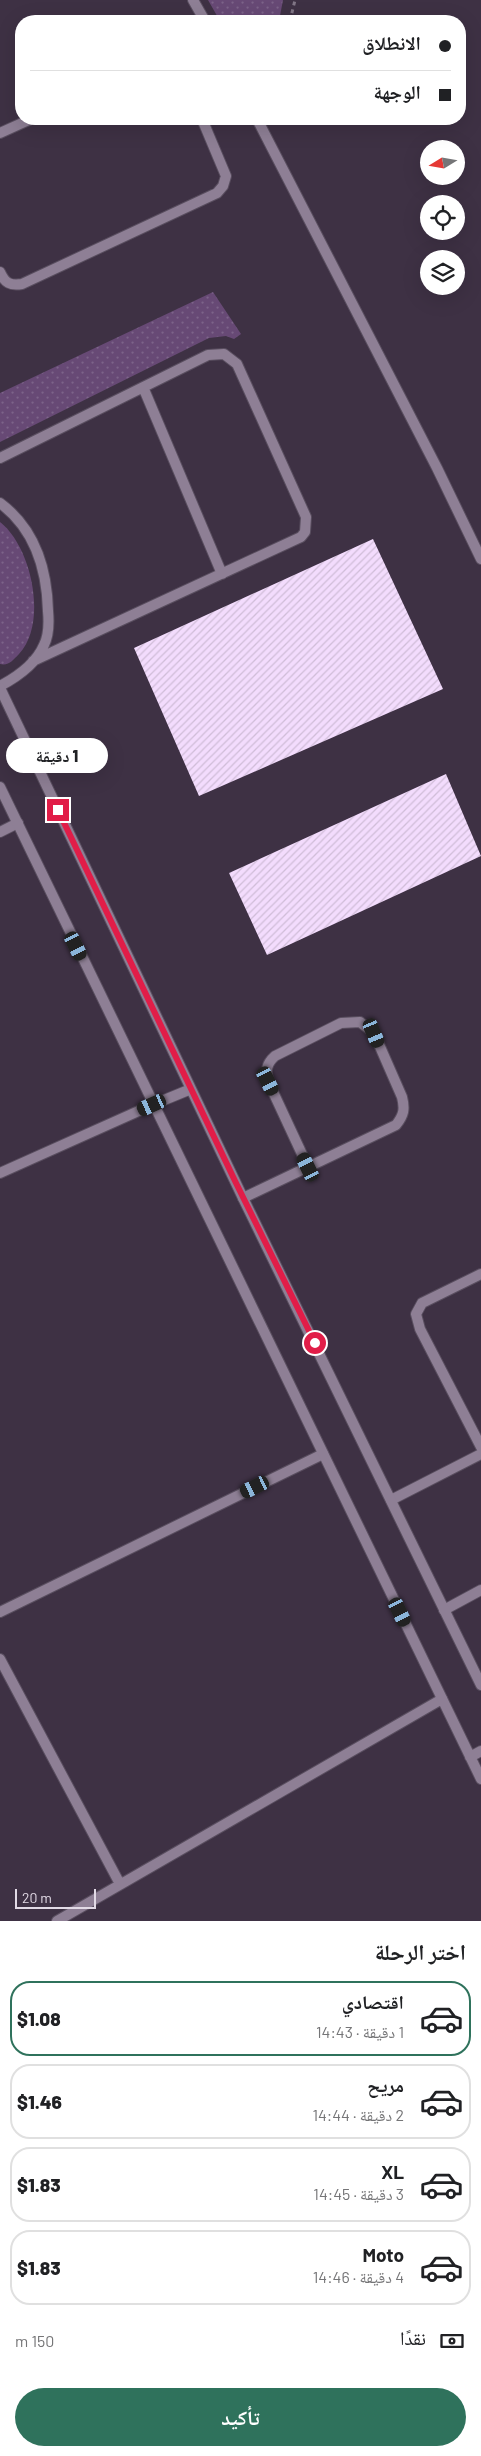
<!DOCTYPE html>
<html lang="ar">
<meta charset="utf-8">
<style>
:root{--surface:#fff;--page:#f2f2f2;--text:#202124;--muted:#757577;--line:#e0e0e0;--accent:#2f725c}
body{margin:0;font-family:Barlow,"Noto Naskh Arabic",sans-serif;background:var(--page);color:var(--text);direction:rtl;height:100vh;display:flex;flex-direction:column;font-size:19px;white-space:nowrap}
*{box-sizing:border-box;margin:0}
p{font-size:16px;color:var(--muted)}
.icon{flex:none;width:28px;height:28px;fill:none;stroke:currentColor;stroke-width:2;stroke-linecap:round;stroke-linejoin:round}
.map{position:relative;height:1921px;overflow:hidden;direction:ltr}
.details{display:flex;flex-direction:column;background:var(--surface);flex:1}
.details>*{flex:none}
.banner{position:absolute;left:15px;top:15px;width:451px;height:110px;border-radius:20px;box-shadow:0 5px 20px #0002;direction:rtl;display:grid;align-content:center;height:110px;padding:0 15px;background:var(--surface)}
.needle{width:32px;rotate:259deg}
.buttons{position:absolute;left:420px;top:140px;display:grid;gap:10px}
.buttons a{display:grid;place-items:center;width:45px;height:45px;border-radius:50%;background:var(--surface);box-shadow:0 5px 20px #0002;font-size:25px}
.scale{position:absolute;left:15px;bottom:12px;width:81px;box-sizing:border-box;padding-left:5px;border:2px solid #e2dae6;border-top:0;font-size:14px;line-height:18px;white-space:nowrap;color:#e2dae6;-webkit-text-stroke:4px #3e3144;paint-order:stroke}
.end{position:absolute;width:22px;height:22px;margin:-11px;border:6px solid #e11d48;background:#fff;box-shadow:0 0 0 2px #fff}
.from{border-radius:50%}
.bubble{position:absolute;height:35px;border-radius:18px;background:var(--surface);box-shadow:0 5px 20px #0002;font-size:16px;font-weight:800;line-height:35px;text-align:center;direction:rtl}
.car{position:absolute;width:15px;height:30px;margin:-15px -8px;border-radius:6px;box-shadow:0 0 4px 1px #0007;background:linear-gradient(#222 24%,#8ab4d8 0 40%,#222 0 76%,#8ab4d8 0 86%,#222 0)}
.banner b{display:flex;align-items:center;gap:18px;height:48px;font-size:19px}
.banner b+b{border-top:1px solid var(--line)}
.banner i{width:12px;height:12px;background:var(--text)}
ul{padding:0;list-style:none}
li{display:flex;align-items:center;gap:15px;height:75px;margin:0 10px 8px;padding:0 5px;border:2px solid var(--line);border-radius:20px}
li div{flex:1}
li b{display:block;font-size:19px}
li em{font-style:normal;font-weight:800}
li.current{border-color:var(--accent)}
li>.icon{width:45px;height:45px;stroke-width:1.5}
h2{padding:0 15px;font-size:22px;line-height:60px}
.pay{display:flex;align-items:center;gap:12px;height:55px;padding:0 15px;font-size:19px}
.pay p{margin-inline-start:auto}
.cta{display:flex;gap:10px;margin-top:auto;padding:10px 15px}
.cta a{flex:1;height:58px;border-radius:30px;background:var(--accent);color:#fff;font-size:20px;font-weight:800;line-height:58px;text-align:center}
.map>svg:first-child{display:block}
</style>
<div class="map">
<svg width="481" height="1921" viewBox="0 0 481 1921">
<defs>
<pattern id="grass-dots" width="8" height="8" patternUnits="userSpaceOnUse" patternTransform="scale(1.25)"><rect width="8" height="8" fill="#674975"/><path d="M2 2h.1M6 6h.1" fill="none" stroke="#7c6389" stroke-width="1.8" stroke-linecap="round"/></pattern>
<pattern id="building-hatch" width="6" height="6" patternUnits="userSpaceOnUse" patternTransform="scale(1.25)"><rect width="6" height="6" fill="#f3dcfd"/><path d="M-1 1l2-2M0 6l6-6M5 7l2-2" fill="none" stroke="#d0bdd8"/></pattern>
</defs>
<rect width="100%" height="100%" fill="#3e3144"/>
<path fill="url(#grass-dots)" d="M 208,0 L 283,0 L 279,21 L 220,21 Z
M 213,292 L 241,334 L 234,339 L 226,336 L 209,338 L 0,442 L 0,393 Z
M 0,522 C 32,547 48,623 19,654 C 13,660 9,666 0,664 Z"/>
<path fill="url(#building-hatch)" d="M 373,539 L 443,689 L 199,796 L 134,648 Z
M 446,774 L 481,856 L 267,955 L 229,873 Z"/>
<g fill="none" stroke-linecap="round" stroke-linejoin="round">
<g stroke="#594e5f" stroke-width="12">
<path id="lane" d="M 0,133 L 31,119
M 0,272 C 5,283 10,286 22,284 L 217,193 L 223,186 L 226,176 L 202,119
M 143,387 L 222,574
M 0,458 L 208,355 L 224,354 L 237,364 L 306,517 L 305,532 L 301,537 L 33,661
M 0,503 C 35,529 47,570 48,611 C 49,622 49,635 44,645 C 36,664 17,677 0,686
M 0,832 L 18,823
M 0,1173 L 152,1105
M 243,1198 L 396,1125 C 404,1115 405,1109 402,1097 L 374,1033 L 360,1022 L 341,1023 L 275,1056 C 266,1064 266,1070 268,1081 L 308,1167
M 481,1274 L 422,1303 L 416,1314 L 420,1329 L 481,1447
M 391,1500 L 481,1454
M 444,1610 L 481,1590
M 0,1612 L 323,1454
M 0,1659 L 120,1884
M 57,1921 L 442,1699"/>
</g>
<g stroke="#594e5f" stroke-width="12">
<path id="street" d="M 193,0 L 205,21
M 257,119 L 437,468 L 481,559
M 0,688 L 243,1198 L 481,1685
M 0,787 L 481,1779
M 152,1105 L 191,1089
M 470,1757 L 481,1751"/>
</g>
<path stroke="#817686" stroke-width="3" stroke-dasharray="4 4" stroke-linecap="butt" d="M 290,21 L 295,0"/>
<use href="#lane" stroke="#8e7f95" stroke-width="10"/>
<use href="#street" stroke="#8e7f95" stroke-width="10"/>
</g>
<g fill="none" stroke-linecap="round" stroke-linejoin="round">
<path stroke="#e11d48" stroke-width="6" d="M 58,810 L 236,1183 L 315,1343"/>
</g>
</svg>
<div class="buttons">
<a><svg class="needle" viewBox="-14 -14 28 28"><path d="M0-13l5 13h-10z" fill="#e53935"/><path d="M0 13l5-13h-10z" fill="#757577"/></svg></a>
<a><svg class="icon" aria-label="locate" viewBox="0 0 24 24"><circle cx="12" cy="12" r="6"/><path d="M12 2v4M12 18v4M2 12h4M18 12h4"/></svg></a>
<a><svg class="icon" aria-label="layers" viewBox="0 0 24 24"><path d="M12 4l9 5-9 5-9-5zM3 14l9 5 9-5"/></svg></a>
</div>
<div class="scale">20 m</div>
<i class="end from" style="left:315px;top:1343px"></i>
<i class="end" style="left:58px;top:810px"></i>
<div class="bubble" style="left:6px;top:738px;width:102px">1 دقيقة</div>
<i class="car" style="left:76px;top:946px;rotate:154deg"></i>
<i class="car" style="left:374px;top:1033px;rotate:157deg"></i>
<i class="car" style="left:268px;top:1081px;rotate:154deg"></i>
<i class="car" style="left:152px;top:1105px;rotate:246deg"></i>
<i class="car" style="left:308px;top:1167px;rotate:334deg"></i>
<i class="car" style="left:255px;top:1487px;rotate:244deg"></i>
<i class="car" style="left:400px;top:1612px;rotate:154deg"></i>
<div class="banner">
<b><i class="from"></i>الانطلاق</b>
<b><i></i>الوجهة</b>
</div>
</div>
<section class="details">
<h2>اختر الرحلة</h2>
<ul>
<li class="current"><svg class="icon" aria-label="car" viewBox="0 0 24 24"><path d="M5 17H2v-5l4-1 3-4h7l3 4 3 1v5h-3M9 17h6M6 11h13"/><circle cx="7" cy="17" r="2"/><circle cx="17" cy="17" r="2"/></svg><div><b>اقتصادي</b><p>1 دقيقة · 14:43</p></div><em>$1.08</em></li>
<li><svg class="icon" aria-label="car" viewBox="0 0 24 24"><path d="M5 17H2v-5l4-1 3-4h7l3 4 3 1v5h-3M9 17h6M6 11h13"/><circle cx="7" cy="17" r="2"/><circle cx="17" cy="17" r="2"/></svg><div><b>مريح</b><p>2 دقيقة · 14:44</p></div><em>$1.46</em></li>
<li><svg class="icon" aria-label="car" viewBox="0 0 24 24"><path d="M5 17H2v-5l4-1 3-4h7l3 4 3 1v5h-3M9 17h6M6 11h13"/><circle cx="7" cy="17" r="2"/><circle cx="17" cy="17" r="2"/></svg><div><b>XL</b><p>3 دقيقة · 14:45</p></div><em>$1.83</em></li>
<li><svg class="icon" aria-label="car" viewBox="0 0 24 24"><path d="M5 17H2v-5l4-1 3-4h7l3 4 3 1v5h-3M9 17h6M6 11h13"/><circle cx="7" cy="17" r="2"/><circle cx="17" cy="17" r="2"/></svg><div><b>Moto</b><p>4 دقيقة · 14:46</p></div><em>$1.83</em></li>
</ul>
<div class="pay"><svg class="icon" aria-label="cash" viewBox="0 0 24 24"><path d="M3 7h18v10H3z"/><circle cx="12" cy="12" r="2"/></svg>نقدًا<p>150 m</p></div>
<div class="cta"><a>تأكيد</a></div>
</section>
